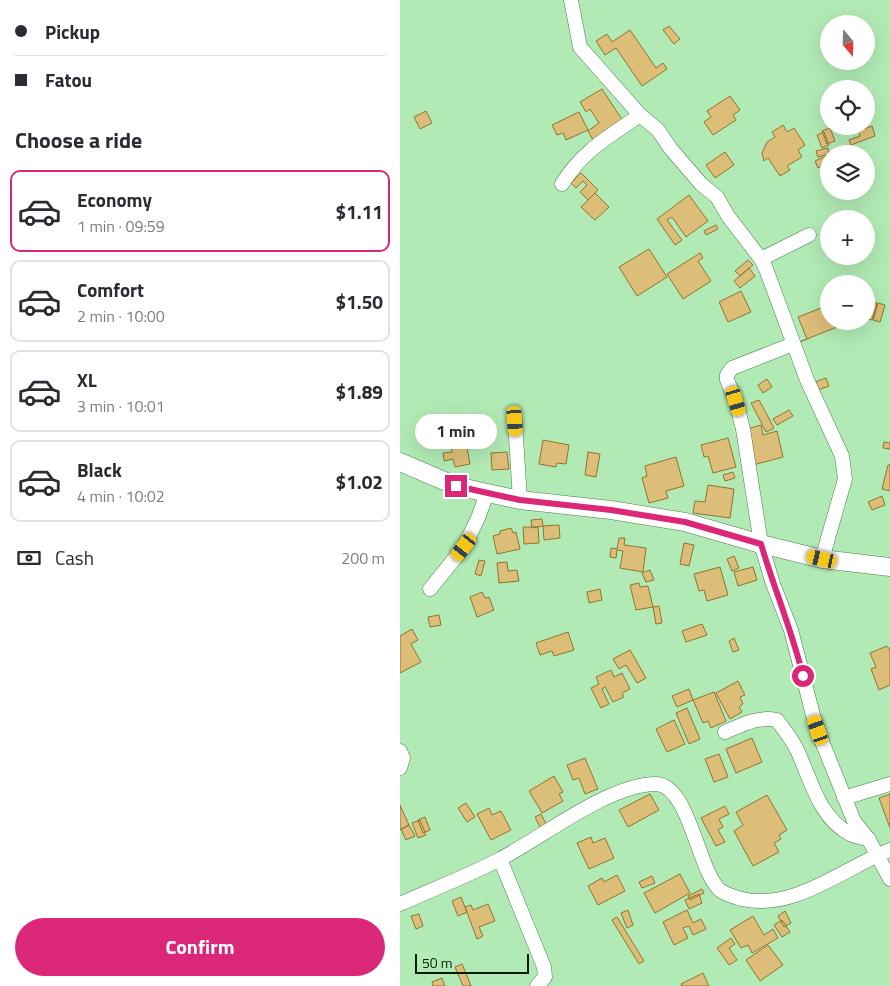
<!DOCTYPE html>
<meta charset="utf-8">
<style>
:root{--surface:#fff;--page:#f7f7f7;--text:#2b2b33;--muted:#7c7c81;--line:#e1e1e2;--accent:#db2777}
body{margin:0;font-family:"Titillium Web",sans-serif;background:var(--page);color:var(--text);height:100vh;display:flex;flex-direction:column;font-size:19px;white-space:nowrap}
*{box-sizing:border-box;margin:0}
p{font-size:16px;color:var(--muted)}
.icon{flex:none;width:28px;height:28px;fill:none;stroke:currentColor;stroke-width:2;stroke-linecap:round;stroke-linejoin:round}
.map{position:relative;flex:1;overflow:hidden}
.sheet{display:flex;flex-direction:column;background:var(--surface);width:400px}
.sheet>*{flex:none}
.banner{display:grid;align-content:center;height:110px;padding:0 15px;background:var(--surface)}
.needle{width:32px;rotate:161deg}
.buttons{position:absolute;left:420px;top:15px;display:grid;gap:10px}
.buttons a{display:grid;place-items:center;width:55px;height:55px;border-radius:50%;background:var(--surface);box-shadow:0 5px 20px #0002;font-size:25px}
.scale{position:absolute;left:15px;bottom:12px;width:114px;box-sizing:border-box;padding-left:5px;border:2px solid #051b08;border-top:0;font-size:14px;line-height:18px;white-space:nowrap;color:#051b08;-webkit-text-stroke:4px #b1eab4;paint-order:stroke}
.end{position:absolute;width:22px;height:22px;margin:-11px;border:6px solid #db2777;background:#fff;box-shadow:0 0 0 2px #fff}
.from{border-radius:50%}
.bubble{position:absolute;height:35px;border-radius:18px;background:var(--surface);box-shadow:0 5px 20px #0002;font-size:16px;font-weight:700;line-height:35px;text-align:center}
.car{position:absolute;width:15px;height:30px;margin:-15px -8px;border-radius:6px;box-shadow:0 0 4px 1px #0007;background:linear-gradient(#f5c518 24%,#345 0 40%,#f5c518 0 76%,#345 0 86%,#f5c518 0)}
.banner b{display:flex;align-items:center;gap:18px;height:48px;font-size:19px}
.banner b+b{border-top:1px solid var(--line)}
.banner i{width:12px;height:12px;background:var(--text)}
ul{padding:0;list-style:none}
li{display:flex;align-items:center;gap:15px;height:82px;margin:0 10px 8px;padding:0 5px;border:2px solid var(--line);border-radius:10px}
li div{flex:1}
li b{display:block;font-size:19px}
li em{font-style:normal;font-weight:700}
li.on{border-color:var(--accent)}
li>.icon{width:45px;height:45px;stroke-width:1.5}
h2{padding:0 15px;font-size:22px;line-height:60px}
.pay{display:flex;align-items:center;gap:12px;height:55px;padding:0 15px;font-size:19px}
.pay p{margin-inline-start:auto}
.action{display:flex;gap:10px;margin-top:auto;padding:10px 15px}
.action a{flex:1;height:58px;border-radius:30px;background:var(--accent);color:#fff;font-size:20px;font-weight:700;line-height:58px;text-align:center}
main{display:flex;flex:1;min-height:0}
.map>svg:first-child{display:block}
</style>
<main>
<section class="sheet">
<div class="banner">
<b><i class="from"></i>Pickup</b>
<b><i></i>Fatou</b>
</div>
<h2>Choose a ride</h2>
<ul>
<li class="on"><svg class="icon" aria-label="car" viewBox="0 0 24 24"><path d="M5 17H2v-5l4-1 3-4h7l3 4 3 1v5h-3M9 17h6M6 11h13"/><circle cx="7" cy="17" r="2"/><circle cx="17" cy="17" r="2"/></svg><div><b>Economy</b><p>1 min · 09:59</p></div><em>$1.11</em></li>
<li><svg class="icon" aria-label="car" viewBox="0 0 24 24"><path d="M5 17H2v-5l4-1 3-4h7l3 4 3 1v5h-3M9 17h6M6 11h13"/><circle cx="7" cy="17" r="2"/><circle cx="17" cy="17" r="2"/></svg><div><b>Comfort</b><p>2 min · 10:00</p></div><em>$1.50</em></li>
<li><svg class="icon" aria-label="car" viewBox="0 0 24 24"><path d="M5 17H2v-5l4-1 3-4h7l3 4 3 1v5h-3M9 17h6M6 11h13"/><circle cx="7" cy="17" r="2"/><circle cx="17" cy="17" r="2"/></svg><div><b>XL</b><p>3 min · 10:01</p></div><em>$1.89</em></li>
<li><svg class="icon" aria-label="car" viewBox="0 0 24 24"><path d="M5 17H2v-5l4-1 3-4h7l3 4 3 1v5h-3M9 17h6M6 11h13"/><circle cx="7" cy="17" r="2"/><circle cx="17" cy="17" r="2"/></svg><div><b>Black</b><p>4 min · 10:02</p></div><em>$1.02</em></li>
</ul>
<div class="pay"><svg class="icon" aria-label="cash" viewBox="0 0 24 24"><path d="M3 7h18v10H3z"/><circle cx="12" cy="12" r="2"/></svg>Cash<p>200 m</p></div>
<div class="action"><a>Confirm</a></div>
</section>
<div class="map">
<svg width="490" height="986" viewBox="0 0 490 986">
<rect width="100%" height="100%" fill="#b1eab4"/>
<path fill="#ddbe79" stroke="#91742e" d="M 269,26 L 280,39 L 274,44 L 263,30 Z
M 230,30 L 256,68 L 263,63 L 267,69 L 242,86 L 216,48 L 205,55 L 196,41 L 207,34 L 212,42 Z
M 202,89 L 223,121 L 193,140 L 188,131 L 199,123 L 190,109 L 186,112 L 180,102 Z
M 330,96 L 340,110 L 333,115 L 336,120 L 313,135 L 304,122 L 311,117 L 307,111 Z
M 26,111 L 32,123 L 20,129 L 14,117 Z
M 179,112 L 188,130 L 166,140 L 163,133 L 157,135 L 152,125 Z
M 383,125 L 387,132 L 394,128 L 405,145 L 398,150 L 402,157 L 387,166 L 390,170 L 380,176 L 368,158 L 364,161 L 362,153 L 367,142 L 375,137 L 372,132 Z
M 472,126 L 475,136 L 451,145 L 449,140 L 460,136 L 458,131 Z
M 430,128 L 435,141 L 427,144 L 422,131 Z
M 424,132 L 429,145 L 422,148 L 417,135 Z
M 428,148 L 429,154 L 418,157 L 416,151 Z
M 325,152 L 334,165 L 315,178 L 306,165 Z
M 426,156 L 429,163 L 418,168 L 415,161 Z
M 181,173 L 198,190 L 188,200 L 180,192 L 187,185 L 183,181 L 176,188 L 171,183 Z
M 195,193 L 209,207 L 195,220 L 181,207 Z
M 289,195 L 308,221 L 286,237 L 272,217 L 267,220 L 282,240 L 275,245 L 257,219 Z
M 316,225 L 318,229 L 306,235 L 304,231 Z
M 249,249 L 267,277 L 237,296 L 219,267 Z
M 300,253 L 303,258 L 298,261 L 311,281 L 283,299 L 267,274 Z
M 438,256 L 448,256 L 450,260 L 441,264 Z
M 348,260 L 353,265 L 340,276 L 335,271 Z
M 349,268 L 355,276 L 340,288 L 334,281 Z
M 341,291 L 351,312 L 328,322 L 319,302 Z
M 466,300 L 477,303 L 472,320 L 466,318 Z
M 478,303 L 485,305 L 480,322 L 473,320 Z
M 429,305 L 429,321 L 441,321 L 442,325 L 397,343 L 407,339 L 398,317 Z
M 426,378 L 429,386 L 418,390 L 415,382 Z
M 367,379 L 372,387 L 363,393 L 358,385 Z
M 359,400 L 374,428 L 366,432 L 351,403 Z
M 389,410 L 393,416 L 377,425 L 373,419 Z
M 361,425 L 363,435 L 377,431 L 383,457 L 353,465 L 344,430 Z
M 65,436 L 70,464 L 55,467 L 53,459 L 44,461 L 43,453 L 52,452 L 49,439 Z
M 328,438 L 336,467 L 313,473 L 308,456 L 304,457 L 301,445 Z
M 143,440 L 169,445 L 166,464 L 157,463 L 156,467 L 139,464 Z
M 484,442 L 490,443 L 490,449 L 483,448 Z
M 107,452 L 109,469 L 92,470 L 91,453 Z
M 188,452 L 200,454 L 196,477 L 185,475 Z
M 276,457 L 284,486 L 266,491 L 268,498 L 249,503 L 242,478 L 247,476 L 245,466 Z
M 488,465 L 490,465 L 490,491 L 482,489 Z
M 333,472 L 335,478 L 325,481 L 323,475 Z
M 308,485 L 334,489 L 330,518 L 293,513 L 295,501 L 305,502 Z
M 482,496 L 485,505 L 472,510 L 468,502 Z
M 142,519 L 143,526 L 132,528 L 131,520 Z
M 159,525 L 160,538 L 144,540 L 143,526 Z
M 123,527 L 138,527 L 139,543 L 124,544 Z
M 111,528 L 113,533 L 116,532 L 120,549 L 97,554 L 93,536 L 100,534 L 100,531 Z
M 219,538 L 225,538 L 224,545 L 246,548 L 243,572 L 220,568 L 223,551 L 217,550 L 216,558 L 210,557 L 211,548 L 217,549 Z
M 284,543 L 294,545 L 289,566 L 280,564 Z
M 334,556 L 339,568 L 332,571 L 327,559 Z
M 79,560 L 85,561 L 81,576 L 75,574 Z
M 107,562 L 108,571 L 117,570 L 119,581 L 99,583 L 97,563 Z
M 320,567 L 328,595 L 307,601 L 304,590 L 299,591 L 294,574 Z
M 353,567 L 357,580 L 338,586 L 334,572 Z
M 250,570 L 254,580 L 246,582 L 242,573 Z
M 239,583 L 240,587 L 248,586 L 253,607 L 236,610 L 230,585 Z
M 200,589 L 202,600 L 189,603 L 187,592 Z
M 82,592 L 85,598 L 89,597 L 94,610 L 77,617 L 70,597 Z
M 259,606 L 262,623 L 256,624 L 253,607 Z
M 39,615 L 41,625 L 30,627 L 28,617 Z
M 302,624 L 307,635 L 286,642 L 282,631 Z
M 12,629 L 18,640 L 11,644 L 21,662 L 0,673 L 0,636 Z
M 168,632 L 174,650 L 154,656 L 152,651 L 140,655 L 136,643 Z
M 334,638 L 339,650 L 333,652 L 329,641 Z
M 487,646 L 490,650 L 490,685 L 479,690 L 471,669 L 476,667 L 470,653 Z
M 230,650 L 246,678 L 237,683 L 226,665 L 219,669 L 213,659 Z
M 211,670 L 214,677 L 222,673 L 230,689 L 222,693 L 224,697 L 213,702 L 205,687 L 202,689 L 209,704 L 201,708 L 191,688 L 199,684 L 196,677 Z
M 338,681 L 345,695 L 340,697 L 343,704 L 339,707 L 342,712 L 330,719 L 316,693 Z
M 289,689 L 293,700 L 277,707 L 272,696 Z
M 314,692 L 326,721 L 311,728 L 308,721 L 303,723 L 293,700 Z
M 287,708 L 300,739 L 289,744 L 276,713 Z
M 274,720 L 285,744 L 267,752 L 256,729 Z
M 352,738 L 362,762 L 336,773 L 326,749 Z
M 319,754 L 328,777 L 314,782 L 305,759 Z
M 185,758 L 198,789 L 185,794 L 179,778 L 173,780 L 167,765 Z
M 154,776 L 163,792 L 159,794 L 163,801 L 142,813 L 129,791 Z
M 250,794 L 259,810 L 228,827 L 219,810 Z
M 490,794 L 490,828 L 479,798 Z
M 367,795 L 387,830 L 379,835 L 381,839 L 374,843 L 379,852 L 353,866 L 334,831 L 343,825 L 336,812 Z
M 66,803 L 75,817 L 67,822 L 58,808 Z
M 0,805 L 9,825 L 0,830 Z
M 325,806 L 329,814 L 319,819 L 323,827 L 318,830 L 325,842 L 316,846 L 301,818 Z
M 89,808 L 92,815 L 101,811 L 111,830 L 91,840 L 77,814 Z
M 141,814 L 147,826 L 141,829 L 135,817 Z
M 25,817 L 30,830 L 23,833 L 18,820 Z
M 20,820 L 26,835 L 18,838 L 12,823 Z
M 9,825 L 15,836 L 6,840 L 1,829 Z
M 191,837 L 193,843 L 205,838 L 214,858 L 189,869 L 177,843 Z
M 280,874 L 290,893 L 255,913 L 244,893 Z
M 217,875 L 225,891 L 198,905 L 188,886 L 202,878 L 204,882 Z
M 252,876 L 255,883 L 242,888 L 239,882 Z
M 302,889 L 304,893 L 290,900 L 288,896 Z
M 299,894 L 302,903 L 289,909 L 285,900 Z
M 61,897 L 67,912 L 58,916 L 52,901 Z
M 88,904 L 95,921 L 79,927 L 83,936 L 77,939 L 65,907 L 71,905 L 73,910 Z
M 228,910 L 233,925 L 227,928 L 221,913 Z
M 287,910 L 293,923 L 301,919 L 306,929 L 293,935 L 289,926 L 283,928 L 288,938 L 274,945 L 263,922 Z
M 385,911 L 391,923 L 384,927 L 378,916 Z
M 19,914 L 23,926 L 16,929 L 11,916 Z
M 353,916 L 364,935 L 373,929 L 378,938 L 352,953 L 348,945 L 341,948 L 330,930 Z
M 217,917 L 244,961 L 239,964 L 212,920 Z
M 382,920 L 390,932 L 382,937 L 374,925 Z
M 331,938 L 335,944 L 329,948 L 337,960 L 329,965 L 317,948 Z
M 368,945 L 383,965 L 360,981 L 346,960 Z
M 62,964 L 65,971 L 71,986 L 63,986 L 55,967 Z
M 303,973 L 309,986 L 282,986 L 281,984 Z
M 42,978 L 45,986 L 33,986 L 32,982 Z"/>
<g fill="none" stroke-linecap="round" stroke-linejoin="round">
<g stroke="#497f4e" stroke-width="15">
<path id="minor" d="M 171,0 L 180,47 L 240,115 L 258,130 L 271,149 L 301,184 L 317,197 L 328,216 L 361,259 L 366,269 L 407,380 L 442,456 L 445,479 L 422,559
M 162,184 C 183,150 209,137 240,115
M 361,259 L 409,235
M 393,344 L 332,368 L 327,375 L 327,380 L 336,401 L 343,429 L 361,544 L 373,584 L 391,630 L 413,715 L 423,744 L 454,821 L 469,840 L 490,879
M 115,421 L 120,500
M 30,589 L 64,547 L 78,518 L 87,493
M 325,732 C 342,725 358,716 377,720 C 384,730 392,739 397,750 C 411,779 418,817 450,834 C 456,837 463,838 469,839
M 0,751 L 3,758 L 0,768
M 444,798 L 490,784
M 100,859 L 144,967 L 145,977 L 137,986
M 0,904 C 33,889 68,876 100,859 C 143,837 209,784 256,784 C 290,785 298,873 321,891 C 327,895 335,897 342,899 C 394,911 444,868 490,850"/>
</g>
<g stroke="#497f4e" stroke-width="19">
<path id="tertiary" d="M 0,462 L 56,486 L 87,493 L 120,500 L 211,510 L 285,522 L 361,544 L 422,559 L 490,567"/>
</g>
<use href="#minor" stroke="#fff" stroke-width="14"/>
<use href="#tertiary" stroke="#fff" stroke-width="18"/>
</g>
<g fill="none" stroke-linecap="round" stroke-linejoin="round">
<path stroke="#db2777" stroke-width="6" d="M 56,486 L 120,500 L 211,510 L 285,522 L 361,544 C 374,588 392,631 403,676"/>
</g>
</svg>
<div class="buttons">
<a><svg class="needle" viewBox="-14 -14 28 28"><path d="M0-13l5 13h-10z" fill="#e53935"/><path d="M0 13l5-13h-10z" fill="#7c7c81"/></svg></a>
<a><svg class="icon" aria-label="locate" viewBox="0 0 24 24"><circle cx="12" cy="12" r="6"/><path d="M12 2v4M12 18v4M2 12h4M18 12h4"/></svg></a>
<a><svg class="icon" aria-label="layers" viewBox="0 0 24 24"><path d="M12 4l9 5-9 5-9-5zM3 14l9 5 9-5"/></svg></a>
<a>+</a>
<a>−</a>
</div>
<div class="scale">50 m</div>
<i class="end from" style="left:403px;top:676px"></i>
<i class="end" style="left:56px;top:486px"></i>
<div class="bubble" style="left:15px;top:414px;width:82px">1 min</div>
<i class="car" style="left:336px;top:401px;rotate:163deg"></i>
<i class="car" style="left:115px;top:421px;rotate:176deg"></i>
<i class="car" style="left:64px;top:547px;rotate:217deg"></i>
<i class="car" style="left:422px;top:559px;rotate:283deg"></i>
<i class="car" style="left:418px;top:730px;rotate:341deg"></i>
</div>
</main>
